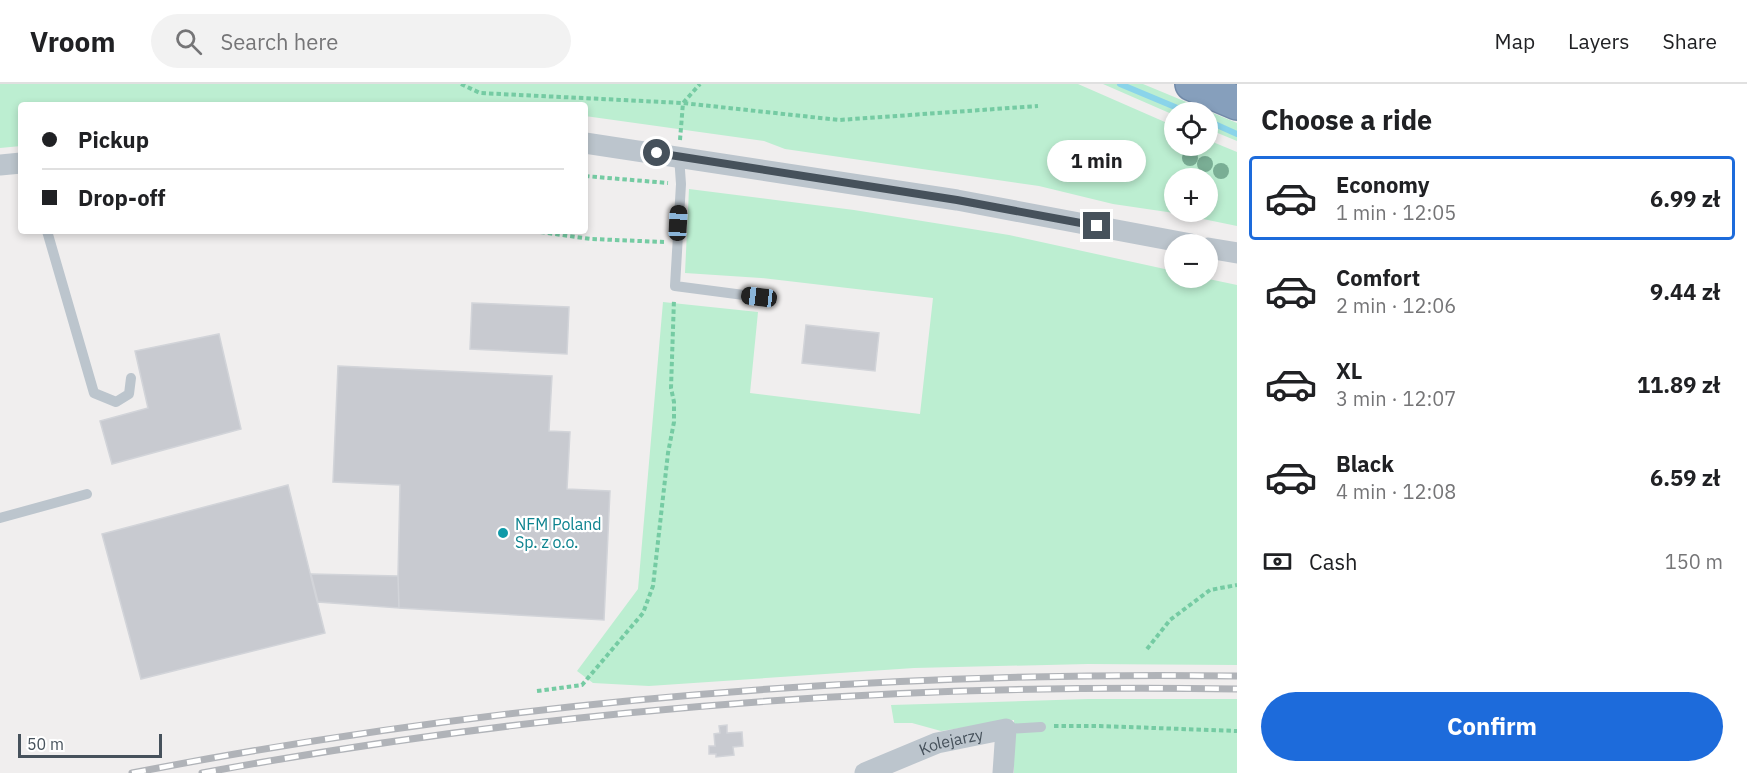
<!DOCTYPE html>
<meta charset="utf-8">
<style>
:root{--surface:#fff;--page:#f2f2f2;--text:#202124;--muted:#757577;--line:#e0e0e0;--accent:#1d6bdb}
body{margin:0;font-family:"IBM Plex Sans",sans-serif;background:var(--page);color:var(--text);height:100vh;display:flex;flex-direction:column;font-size:22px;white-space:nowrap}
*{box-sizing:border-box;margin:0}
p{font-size:20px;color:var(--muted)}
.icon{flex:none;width:33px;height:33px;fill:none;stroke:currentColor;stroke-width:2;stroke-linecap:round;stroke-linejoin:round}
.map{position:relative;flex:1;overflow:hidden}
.side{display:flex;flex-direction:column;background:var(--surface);width:510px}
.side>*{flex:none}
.top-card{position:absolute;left:18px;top:18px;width:570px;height:132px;border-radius:6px;box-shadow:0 3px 9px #0003;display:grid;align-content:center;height:132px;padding:0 24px;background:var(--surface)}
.fabs{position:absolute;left:1164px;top:18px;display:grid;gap:12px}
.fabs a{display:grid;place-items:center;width:54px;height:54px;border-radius:50%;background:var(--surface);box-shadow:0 3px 9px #0003;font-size:30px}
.scale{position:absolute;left:18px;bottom:15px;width:144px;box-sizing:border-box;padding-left:6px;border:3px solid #46515b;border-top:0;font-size:16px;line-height:21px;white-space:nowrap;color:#46515b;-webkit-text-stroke:4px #fff;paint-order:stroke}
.end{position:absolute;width:27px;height:27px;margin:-14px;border:8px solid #46515b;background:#fff;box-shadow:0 0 0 3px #fff}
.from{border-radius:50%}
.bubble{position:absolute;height:42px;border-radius:21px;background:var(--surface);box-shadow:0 3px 9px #0003;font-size:20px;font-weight:800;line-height:42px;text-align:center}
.car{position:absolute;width:18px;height:36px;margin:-18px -9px;border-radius:8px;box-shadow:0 0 4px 2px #0007;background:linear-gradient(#222 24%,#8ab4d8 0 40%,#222 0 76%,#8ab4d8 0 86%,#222 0)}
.top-card b{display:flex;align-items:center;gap:21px;height:57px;font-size:22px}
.top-card b+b{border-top:2px solid var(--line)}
.top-card i{width:15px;height:15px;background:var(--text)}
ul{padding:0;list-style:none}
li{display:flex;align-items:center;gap:18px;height:84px;margin:0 12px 9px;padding:0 12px;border:3px solid transparent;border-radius:6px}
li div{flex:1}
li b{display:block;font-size:22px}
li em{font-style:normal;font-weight:800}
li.on{border-color:var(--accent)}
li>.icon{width:54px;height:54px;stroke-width:1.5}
h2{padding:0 24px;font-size:27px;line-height:72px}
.pay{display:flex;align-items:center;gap:15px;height:66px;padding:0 24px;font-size:22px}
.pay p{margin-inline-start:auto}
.cta{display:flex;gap:12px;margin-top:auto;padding:12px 24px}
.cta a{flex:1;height:69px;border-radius:36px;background:var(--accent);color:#fff;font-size:24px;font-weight:800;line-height:69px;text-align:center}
header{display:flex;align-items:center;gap:36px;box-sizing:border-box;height:84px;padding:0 30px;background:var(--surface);border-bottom:2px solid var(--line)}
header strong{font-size:28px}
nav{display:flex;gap:33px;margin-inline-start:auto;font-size:21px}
.search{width:420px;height:54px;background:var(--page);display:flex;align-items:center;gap:15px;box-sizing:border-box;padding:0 21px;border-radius:33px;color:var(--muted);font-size:22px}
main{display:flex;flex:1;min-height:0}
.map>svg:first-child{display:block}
</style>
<header>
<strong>Vroom</strong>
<div class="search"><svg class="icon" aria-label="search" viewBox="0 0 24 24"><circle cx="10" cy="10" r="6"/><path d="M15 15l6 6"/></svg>Search here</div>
<nav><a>Map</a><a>Layers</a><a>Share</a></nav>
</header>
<main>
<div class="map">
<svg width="1237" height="689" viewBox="0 0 1237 689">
<rect width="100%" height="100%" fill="#f0eeee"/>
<path fill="#bceed1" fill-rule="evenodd" d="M 0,0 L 1078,0 L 1174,42 L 1174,62 L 1208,62 L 1208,56 L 1237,68 L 1237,142 L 1174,129 L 1113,120 L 1039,102 L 785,65 L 764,57 L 585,32 L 585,21 L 21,21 L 21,62 L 0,64 ZM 1208,94 L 1208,128 L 1174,128 L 1174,94 Z
M 1103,0 L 1143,0 L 1237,39 L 1237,57 L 1208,45 L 1208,28 L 1174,28 L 1174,31 Z
M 689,105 L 854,126 L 1009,151 L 1174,187 L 1174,194 L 1204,194 L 1237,201 L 1237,581 L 1088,580 L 914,584 L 649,602 L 593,599 L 577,587 L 638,505 L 663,218 L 758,228 L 750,309 L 920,330 L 933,214 L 761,194 L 685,189 Z
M 1088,615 L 1237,615 L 1237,689 L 1014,689 L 1014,636 L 941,647 L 912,639 L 894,639 L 891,621 Z"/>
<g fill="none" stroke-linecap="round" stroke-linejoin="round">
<path stroke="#8ad4ea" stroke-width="6" d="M 1120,0 L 1187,28
M 1208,37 L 1237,50"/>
</g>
<path fill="#c8cad0" stroke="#d2d4d9" stroke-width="1.5" d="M 472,219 L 569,223 L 567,270 L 470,265 Z
M 806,241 L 879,249 L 875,287 L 802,279 Z
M 219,250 L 241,345 L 112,380 L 100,337 L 148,324 L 135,267 Z
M 338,282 L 552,292 L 549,347 L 570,348 L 567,405 L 610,407 L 604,536 L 399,524 L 398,492 L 400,401 L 333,398 Z
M 288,401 L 325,549 L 141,595 L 102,450 Z
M 311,490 L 398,492 L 399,524 L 318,518 Z
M 727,641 L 727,649 L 742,648 L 743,662 L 733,663 L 734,671 L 716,673 L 716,670 L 709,670 L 709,662 L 715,662 L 714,650 L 720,649 L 719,642 Z"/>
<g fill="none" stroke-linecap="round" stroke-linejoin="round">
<g stroke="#718aa8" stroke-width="36">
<path id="highway" d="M 1192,0 L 1237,19"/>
</g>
<path stroke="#75cba3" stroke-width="4" stroke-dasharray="4.5 3" stroke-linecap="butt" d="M 461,0 L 480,9 L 683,19 L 839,36 L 1038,22
M 680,56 L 683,19 L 700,0
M 585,92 L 668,99
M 533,147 L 591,155 L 664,158
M 1147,565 L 1170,536 L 1210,506 L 1237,501
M 537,607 L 582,601 L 643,529 L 653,502 L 668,369 L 674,338 L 674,318 L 671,304 L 674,215
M 1054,642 L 1100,642 L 1237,647"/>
<path stroke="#bcc5cd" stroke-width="10" d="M 679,72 L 681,100 L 675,202 L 759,213
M 47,147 L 94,309 L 116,318 L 129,310 L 131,294
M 0,434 L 87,410
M 1006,645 L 1041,643"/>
<g stroke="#bcc5cd" stroke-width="21">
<path d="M 585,59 L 957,116 L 1191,160"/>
<path d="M 0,81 L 21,79"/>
<path d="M 1208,164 L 1237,169"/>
<path id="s1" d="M 865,689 L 937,659 L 1006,645 L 1003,689"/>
</g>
<use href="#highway" stroke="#869fbc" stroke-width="33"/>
<g stroke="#b0b3b8" stroke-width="7">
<path id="rail" d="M 132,689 C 496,618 866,587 1237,592
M 202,689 C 542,626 891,599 1237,605"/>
</g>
<use href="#rail" stroke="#fff" stroke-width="4.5" stroke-dasharray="14" stroke-linecap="butt"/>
</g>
<g fill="#7aae95">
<circle cx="1190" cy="74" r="8"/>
<circle cx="1205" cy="80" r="8"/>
<circle cx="1221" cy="87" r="8"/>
</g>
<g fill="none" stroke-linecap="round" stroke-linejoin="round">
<path stroke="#46515b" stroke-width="8" d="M 657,69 L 957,116 L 1097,142"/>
</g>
<circle fill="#0f9aa8" stroke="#fff" stroke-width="2" cx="503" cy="449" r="6"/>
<g text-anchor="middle" stroke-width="4.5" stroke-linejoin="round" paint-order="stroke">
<g font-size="16" fill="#0d838f" stroke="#fff" text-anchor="start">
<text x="515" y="446">NFM Poland<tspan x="515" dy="18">Sp. z o.o.</tspan></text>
</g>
<g font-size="16" fill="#46515b" stroke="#fff">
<text dy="6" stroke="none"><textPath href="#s1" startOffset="92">Kolejarzy</textPath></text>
</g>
</g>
</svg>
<div class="fabs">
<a><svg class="icon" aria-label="locate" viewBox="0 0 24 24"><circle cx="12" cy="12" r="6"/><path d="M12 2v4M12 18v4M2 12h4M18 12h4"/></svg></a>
<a>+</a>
<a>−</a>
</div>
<div class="scale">50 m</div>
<i class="end from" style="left:657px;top:69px"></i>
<i class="end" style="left:1097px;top:142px"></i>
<div class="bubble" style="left:1047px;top:56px;width:99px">1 min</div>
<i class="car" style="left:678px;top:139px;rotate:3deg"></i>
<i class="car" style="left:759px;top:213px;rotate:277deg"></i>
<div class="top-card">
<b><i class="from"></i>Pickup</b>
<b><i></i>Drop-off</b>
</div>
</div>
<section class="side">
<h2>Choose a ride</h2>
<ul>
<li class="on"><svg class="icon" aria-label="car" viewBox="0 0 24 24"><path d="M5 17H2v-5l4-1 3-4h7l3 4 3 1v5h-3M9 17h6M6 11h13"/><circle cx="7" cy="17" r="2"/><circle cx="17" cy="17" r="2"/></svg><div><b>Economy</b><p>1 min · 12:05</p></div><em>6.99 zł</em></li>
<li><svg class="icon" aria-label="car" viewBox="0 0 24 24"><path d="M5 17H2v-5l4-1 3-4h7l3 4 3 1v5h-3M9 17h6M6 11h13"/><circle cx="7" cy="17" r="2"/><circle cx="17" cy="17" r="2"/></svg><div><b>Comfort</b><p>2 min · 12:06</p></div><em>9.44 zł</em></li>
<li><svg class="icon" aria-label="car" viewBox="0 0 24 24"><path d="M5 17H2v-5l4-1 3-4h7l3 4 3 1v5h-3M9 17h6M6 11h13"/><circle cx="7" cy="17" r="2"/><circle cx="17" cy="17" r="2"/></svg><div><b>XL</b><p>3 min · 12:07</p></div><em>11.89 zł</em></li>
<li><svg class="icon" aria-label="car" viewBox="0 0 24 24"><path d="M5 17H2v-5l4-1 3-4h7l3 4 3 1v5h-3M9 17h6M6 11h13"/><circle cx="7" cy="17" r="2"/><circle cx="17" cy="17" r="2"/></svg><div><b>Black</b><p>4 min · 12:08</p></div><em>6.59 zł</em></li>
</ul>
<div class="pay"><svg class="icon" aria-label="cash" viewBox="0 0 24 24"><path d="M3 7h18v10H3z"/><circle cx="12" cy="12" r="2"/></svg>Cash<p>150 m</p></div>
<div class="cta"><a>Confirm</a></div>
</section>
</main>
